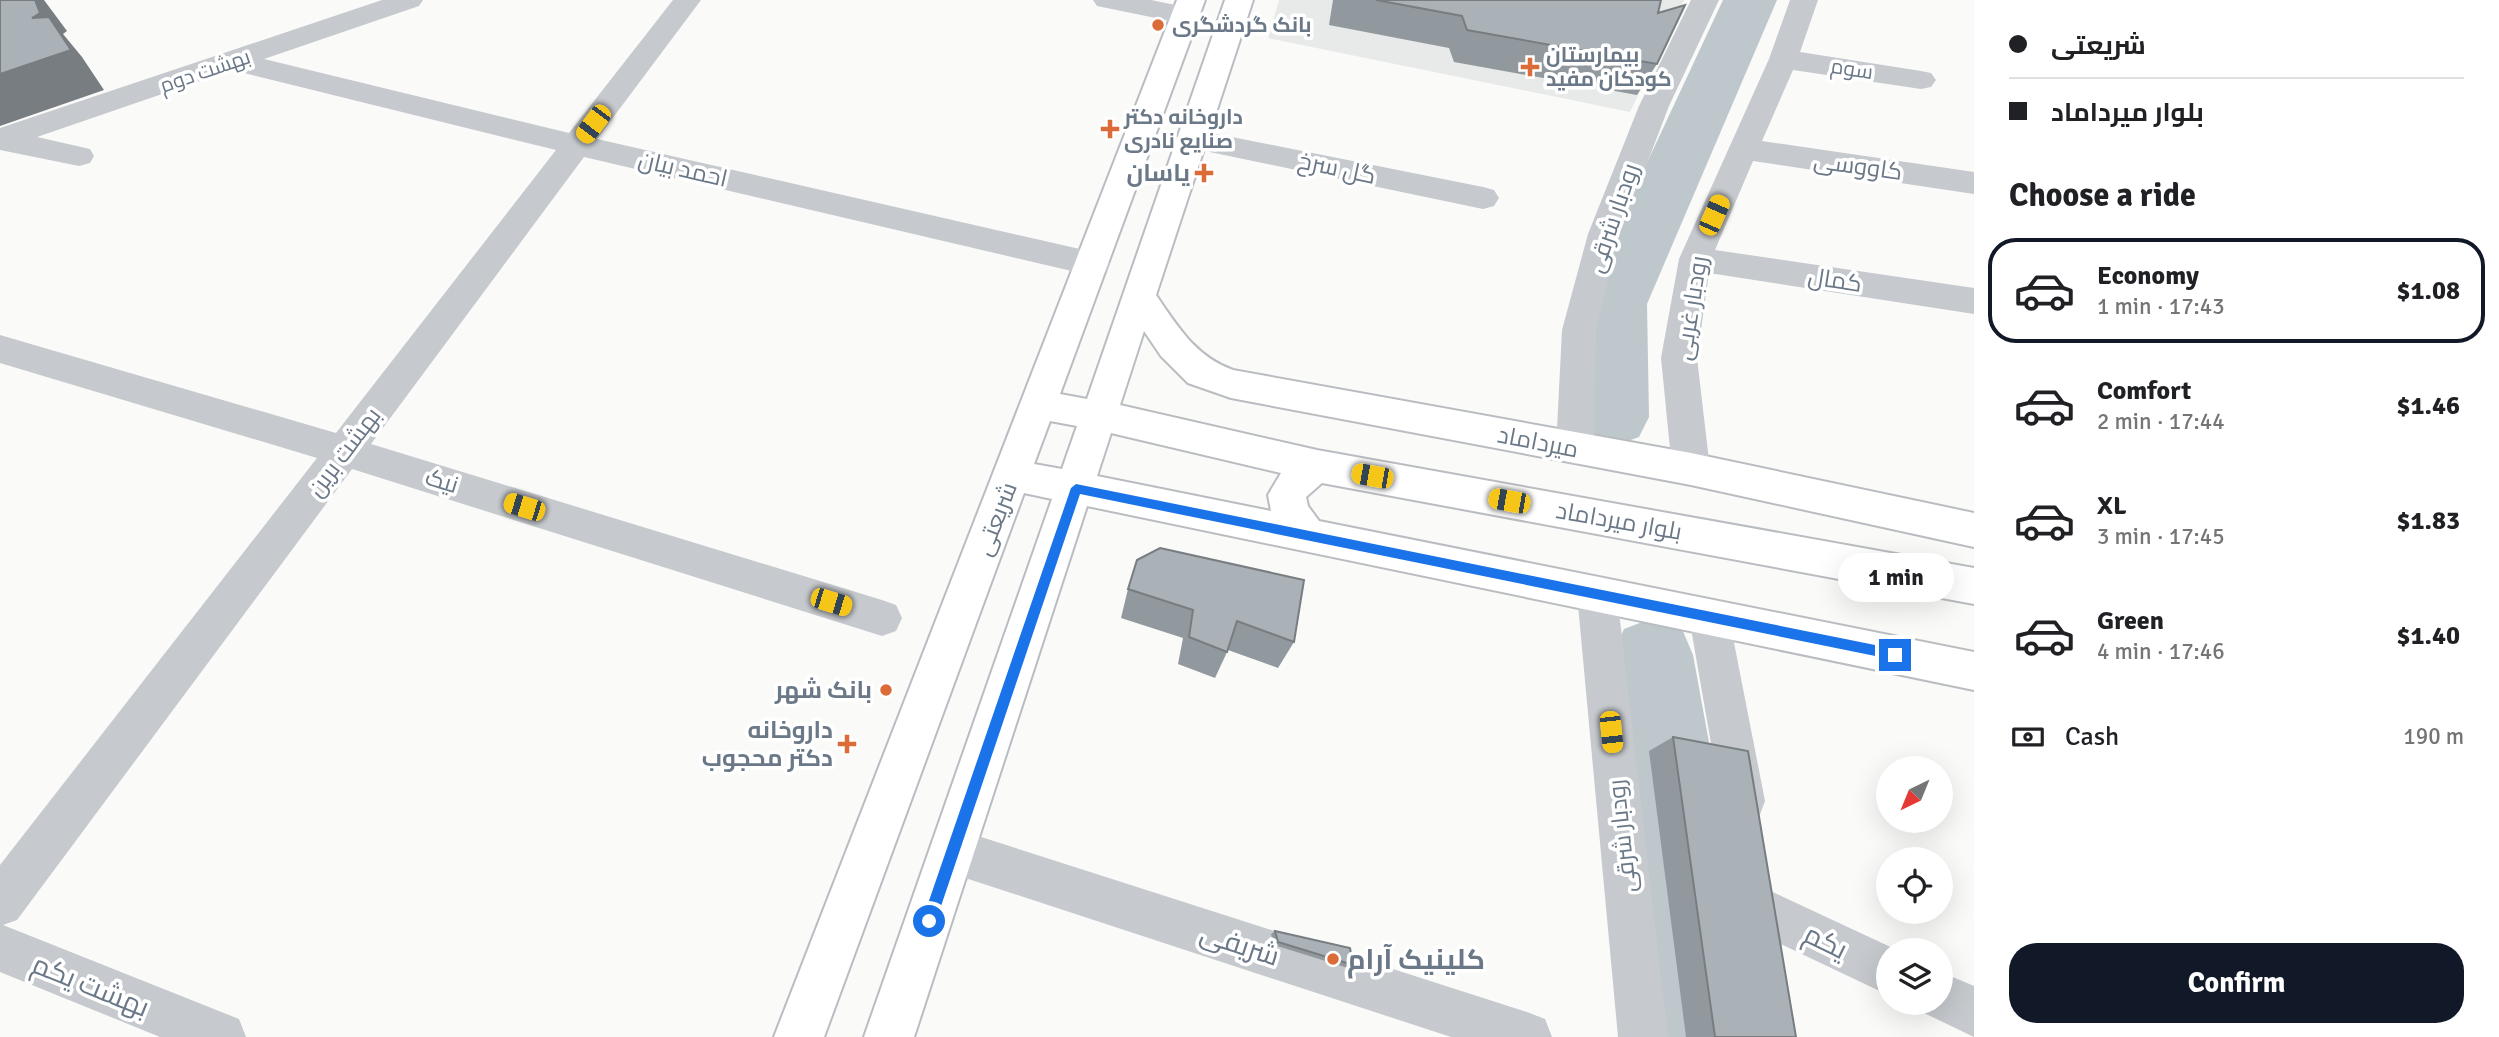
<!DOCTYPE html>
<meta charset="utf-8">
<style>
:root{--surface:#fff;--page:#f2f2f2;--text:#202124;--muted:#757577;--line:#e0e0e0;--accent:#111827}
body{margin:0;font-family:Signika,Cairo,sans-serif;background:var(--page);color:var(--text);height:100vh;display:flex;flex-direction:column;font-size:26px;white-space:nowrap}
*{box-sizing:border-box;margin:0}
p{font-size:23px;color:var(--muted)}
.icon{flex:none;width:38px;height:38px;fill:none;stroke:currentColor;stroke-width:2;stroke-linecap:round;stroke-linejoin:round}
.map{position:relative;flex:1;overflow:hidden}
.sheet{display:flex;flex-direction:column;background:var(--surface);width:525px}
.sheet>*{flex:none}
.banner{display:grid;align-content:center;height:154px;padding:0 35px;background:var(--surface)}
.needle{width:46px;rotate:223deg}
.fabs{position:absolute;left:1876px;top:756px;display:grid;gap:14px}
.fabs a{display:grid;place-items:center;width:77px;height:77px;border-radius:50%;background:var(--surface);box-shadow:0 7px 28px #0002;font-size:35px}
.end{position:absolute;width:32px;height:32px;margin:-16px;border:9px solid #1a73e8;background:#fff;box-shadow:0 0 0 4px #fff}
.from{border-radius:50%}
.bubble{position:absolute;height:49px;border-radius:24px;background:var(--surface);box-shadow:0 7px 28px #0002;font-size:23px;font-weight:700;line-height:49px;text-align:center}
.car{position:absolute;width:21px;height:42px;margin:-21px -10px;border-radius:9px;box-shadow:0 0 5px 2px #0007;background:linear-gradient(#f5c518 24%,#345 0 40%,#f5c518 0 76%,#345 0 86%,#f5c518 0)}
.banner b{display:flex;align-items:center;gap:24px;height:66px;font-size:26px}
.banner b+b{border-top:2px solid var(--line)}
.banner i{width:18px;height:18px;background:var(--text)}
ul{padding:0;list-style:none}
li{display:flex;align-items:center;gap:21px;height:105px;margin:0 14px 10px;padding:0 21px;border:4px solid transparent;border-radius:28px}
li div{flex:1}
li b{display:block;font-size:26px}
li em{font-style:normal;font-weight:700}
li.active{border-color:var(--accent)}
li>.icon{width:63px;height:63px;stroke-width:1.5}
h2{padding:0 35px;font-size:32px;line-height:84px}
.pay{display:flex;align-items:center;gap:18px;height:77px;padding:0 35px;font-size:26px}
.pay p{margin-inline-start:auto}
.button{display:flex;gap:14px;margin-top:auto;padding:14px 35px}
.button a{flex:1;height:80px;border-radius:28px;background:var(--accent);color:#fff;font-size:28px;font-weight:700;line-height:80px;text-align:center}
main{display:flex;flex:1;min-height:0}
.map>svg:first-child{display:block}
</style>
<main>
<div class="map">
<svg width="1974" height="1037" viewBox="0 0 1974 1037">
<rect width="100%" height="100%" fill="#fafaf8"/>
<path fill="#e8e9e9" d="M 1279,0 L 1684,0 L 1630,112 L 1268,38 Z"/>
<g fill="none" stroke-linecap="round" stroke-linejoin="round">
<path fill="#bec7cc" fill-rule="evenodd" d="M 1723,0 L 1777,0 L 1647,304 L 1649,417 L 1639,437 L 1614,446 L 1589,437 L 1579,417 L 1581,304 Z
M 1653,618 L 1682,629 L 1693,655 L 1763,1037 L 1665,1037 L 1613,655 L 1624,629 Z"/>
<g stroke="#b9bdc1" stroke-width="4">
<path id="major" d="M 1177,0 L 1205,0 L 1060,394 L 1087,399 L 1225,0 L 1253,0 L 1156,295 C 1178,327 1196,357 1233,370 L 1691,453 L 1974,513 L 1974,547 L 1691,485 L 1231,398 L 1188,383 L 1161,356 L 1144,331 L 1120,405 L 1317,450 L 1974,568 L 1974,604 L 1322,483 L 1306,497 L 1308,506 L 1319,521 L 1974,652 L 1974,690 L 1087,506 L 914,1037 L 864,1037 L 1052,499 L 1024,493 L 824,1037 L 774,1037 ZM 1050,421 L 1077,426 L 1062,469 L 1034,464 ZM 1111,433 L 1281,473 L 1268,495 L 1271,511 L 1097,476 Z"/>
</g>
<path fill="#c6c9cd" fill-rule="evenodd" d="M 382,0 L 423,0 L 419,6 L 264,59 L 569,133 L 673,0 L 701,0 L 597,139 L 1093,252 L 1105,255 L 1110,264 L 1105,273 L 1093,276 L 584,157 L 371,444 L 882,600 L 896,605 L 902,618 L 896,631 L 882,636 L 352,469 L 17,920 L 3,925 L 239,1019 L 246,1037 L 160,1037 L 0,972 L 0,865 L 317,458 L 0,363 L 0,335 L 336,433 L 556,150 L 232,70 L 37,137 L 90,149 L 94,156 L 90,163 L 79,166 L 0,150 L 0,128 Z
M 1093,0 L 1151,0 L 1195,9 L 1199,15 L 1195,21 L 1185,24 L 1097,6 Z
M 1691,0 L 1719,0 L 1669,106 L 1620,234 L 1596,330 L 1594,449 L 1588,460 L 1575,464 L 1562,460 L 1556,449 L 1562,330 L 1588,234 L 1639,106 Z
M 1790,0 L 1818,0 L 1800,52 L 1921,71 L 1931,73 L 1936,80 L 1931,87 L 1921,89 L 1793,70 L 1762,141 L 1974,172 L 1974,194 L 1753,161 L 1715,250 L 1974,288 L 1974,314 L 1709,273 L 1697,358 L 1710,469 L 1704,480 L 1691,485 L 1678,480 L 1672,469 L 1661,358 L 1679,259 L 1769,59 Z
M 1192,129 L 1483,187 L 1494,190 L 1499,198 L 1494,206 L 1483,209 L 1181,146 L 1177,139 L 1181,132 Z
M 1597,576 L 1611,581 L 1617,594 L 1668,1037 L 1618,1037 L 1577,594 L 1583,581 Z
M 1709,599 L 1723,604 L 1729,617 L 1765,801 L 1759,817 L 1743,823 L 1727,817 L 1721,801 L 1689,617 L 1695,604 Z
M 953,828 L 1527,1012 L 1545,1019 L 1552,1037 L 1451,1037 L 953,874 L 937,867 L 930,851 L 937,835 Z
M 1764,888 L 1897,950 L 1888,950 L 1888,995 L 1747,928 L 1741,911 L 1747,894 Z
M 1941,972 L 1974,986 L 1974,1037 L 1924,1013 L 1919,1003 L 1941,1003 Z"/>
<use href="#major" fill="#fff" fill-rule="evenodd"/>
</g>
<path fill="#92999e" d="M 1333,0 L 1661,0 L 1658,13 L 1657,64 L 1637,95 L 1454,62 L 1449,48 L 1329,25 Z
M 1137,560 L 1294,642 L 1278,668 L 1228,650 L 1215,678 L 1178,664 L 1183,638 L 1121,618 L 1128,589 Z
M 1673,737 L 1796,1037 L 1686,1037 L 1649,751 Z
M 1275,931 L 1353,965 L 1348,968 L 1274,945 L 1271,934 Z"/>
<path fill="#777d81" d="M 22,0 L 44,0 L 67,31 L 63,34 L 82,57 L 104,90 L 0,126 L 0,74 L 32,18 Z"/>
<path fill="#aab2b8" stroke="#777d81" stroke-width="2" d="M 0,0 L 35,0 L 40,13 L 32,18 L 49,17 L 71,50 L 0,74 Z
M 1376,0 L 1661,0 L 1658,13 L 1685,5 L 1657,64 L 1467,30 L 1462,16 Z
M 1160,548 L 1304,580 L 1294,642 L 1237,621 L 1227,652 L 1189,637 L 1193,610 L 1128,589 L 1137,560 Z
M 1673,737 L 1748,751 L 1796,1037 L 1715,1037 Z
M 1275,931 L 1350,948 L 1353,965 L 1278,942 Z"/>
<path fill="#1a73e8" d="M 1076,484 L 1895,649 L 1901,655 L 1895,660 L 1080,494 L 936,921 L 929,928 L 922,921 L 1071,488 Z"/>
<g fill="#db6b37" stroke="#fff" stroke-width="2.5">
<circle cx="1158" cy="25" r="7"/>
<path d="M1526.5 56.5h7v7h7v7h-7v7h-7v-7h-7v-7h7z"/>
<path d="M1106.5 118.5h7v7h7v7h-7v7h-7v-7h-7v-7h7z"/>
<path d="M1200.5 162.5h7v7h7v7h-7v7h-7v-7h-7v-7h7z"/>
<circle cx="886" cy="690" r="7"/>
<path d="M843.5 733.5h7v7h7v7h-7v7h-7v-7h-7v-7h7z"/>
<circle cx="1333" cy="959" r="7"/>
</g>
<g text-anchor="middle" stroke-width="7" stroke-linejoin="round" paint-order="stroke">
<g font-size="21" font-weight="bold" fill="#6a7887" stroke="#fff" text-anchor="start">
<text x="1172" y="32">بانک گردشگری</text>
<text x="1546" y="62">بیمارستان<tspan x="1546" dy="24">کودکان مفید</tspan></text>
<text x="1124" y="124">داروخانه دکتر<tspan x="1124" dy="24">صنايع نادری</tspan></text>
</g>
<g font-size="21" fill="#6a7887" stroke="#fff">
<text transform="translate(1852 69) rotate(9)" y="7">سوم</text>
<text transform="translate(205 71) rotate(-19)" y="7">بهشت دوم</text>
</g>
<g font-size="24" fill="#6a7887" stroke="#fff">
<text transform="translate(1858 166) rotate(8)" y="8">کاووسی</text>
<text transform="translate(1337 168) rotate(12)" y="8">گل سرخ</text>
<text transform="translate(683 169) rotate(13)" y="8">احمد بیان</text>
<text transform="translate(1613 218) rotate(-71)" y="8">رودبار شرقی</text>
<text transform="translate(1835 280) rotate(9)" y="8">کمال</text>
<text transform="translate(1691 308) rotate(-81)" y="8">رودبار غربی</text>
<text transform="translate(1538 442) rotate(11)" y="8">میرداماد</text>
<text transform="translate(344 452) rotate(-53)" y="8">بهشت برین</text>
<text transform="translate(442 481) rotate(17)" y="8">نیک</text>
<text transform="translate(996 519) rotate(-69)" y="8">شریعتی</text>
<text transform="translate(1619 521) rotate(10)" y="8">بلوار میرداماد</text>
<text transform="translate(1622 836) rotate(-96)" y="8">رودبار شرقی</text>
</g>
<g font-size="24" font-weight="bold" fill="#6a7887" stroke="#fff" text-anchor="end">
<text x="1190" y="181">یاسان</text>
<text x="872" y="698">بانک شهر</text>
<text x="833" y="738">داروخانه<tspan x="833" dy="28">دکتر محجوب</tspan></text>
</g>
<g font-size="28" fill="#6a7887" stroke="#fff">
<text transform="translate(1826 941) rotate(26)" y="10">یکم</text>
<text transform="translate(1240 944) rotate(18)" y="10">شریفی</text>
<text transform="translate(91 985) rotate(22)" y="10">بهشت یکم</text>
</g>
<g font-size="28" font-weight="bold" fill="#6a7887" stroke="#fff" text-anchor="start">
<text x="1347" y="969">کلینیک آرام</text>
</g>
</g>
</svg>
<div class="fabs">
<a><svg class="needle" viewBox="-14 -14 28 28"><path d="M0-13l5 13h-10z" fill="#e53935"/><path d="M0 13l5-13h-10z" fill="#757577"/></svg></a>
<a><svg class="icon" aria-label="locate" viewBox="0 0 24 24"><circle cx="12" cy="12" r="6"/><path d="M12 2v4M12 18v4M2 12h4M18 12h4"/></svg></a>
<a><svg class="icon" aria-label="layers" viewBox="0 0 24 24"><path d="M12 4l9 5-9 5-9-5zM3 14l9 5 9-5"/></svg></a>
</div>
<i class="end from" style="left:929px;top:921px"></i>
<i class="end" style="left:1895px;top:655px"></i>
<div class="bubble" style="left:1838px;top:553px;width:116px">1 min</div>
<i class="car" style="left:593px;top:124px;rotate:217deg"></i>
<i class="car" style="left:1714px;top:215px;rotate:24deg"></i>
<i class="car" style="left:1372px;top:476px;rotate:280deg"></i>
<i class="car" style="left:1509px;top:501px;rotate:280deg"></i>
<i class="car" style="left:524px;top:507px;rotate:287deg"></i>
<i class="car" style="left:831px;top:602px;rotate:107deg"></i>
<i class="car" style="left:1611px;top:732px;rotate:174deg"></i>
</div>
<section class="sheet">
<div class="banner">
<b><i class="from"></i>شریعتی</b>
<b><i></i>بلوار میرداماد</b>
</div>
<h2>Choose a ride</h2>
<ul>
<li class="active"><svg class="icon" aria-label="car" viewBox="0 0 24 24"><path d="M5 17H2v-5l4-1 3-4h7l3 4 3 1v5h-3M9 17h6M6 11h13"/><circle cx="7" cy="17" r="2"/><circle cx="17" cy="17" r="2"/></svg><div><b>Economy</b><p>1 min · 17:43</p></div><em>$1.08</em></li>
<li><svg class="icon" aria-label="car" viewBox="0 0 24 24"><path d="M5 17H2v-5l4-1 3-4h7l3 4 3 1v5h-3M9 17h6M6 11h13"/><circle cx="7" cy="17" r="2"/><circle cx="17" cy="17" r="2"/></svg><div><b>Comfort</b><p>2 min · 17:44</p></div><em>$1.46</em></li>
<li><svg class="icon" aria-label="car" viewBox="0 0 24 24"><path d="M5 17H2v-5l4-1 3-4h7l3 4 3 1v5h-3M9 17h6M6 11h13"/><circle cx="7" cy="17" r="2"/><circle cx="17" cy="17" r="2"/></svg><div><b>XL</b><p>3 min · 17:45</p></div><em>$1.83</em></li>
<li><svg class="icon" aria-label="car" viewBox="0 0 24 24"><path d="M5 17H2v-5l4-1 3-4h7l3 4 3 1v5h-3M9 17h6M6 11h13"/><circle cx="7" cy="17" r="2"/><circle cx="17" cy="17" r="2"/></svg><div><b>Green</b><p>4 min · 17:46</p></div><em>$1.40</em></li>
</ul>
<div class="pay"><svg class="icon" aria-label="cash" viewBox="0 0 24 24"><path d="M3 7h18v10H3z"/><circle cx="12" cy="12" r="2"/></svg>Cash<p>190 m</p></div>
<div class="button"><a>Confirm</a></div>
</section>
</main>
